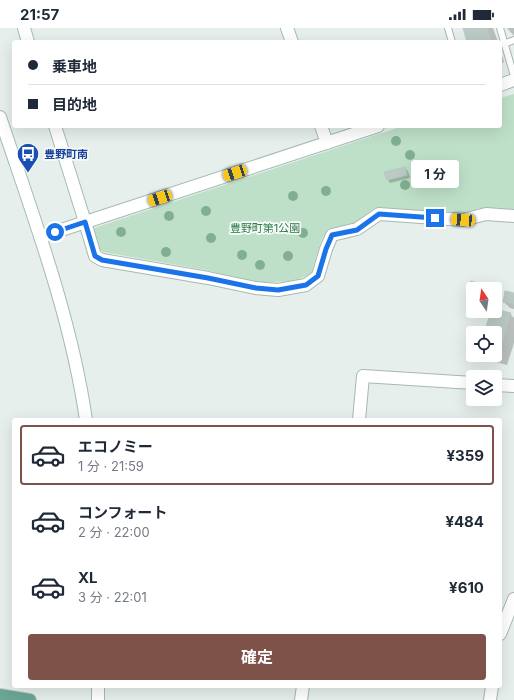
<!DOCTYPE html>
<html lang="ja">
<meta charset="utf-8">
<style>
:root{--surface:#fff;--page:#f6f6f7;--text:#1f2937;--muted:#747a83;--line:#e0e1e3;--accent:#7f5249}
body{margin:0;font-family:Inter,"Noto Sans JP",sans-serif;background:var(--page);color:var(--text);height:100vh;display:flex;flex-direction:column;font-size:15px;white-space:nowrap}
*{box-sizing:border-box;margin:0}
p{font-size:13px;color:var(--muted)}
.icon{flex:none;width:22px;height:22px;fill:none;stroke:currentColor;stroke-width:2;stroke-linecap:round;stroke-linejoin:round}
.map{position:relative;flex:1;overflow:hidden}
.panel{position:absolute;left:12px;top:390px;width:490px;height:270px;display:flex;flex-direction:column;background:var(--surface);border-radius:4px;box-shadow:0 4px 16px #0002}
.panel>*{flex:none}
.banner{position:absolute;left:12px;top:12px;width:490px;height:88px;border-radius:4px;box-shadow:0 4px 16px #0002;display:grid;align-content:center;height:88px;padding:0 16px;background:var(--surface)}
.needle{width:26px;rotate:347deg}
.buttons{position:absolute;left:466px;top:254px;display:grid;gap:8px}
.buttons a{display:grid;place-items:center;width:36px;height:36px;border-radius:4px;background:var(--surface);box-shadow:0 4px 16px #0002;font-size:20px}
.end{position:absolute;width:18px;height:18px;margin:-9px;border:5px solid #1a73e8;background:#fff;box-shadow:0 0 0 2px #fff}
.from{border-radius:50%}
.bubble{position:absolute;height:28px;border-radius:4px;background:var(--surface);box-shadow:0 4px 16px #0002;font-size:13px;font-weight:700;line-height:28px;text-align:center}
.car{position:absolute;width:12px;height:24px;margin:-12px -6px;border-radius:5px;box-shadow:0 0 3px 1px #0007;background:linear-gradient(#f5c518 24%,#345 0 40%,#f5c518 0 76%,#345 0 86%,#f5c518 0)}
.banner b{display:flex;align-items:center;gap:14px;height:38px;font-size:15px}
.banner b+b{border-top:1px solid var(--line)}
.banner i{width:10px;height:10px;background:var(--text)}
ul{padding:7px 0 0;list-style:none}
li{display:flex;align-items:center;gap:12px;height:60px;margin:0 8px 6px;padding:0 8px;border:2px solid transparent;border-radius:4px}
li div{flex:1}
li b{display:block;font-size:15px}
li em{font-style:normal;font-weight:700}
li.active{border-color:var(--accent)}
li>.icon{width:36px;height:36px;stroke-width:1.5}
.cta{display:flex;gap:8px;margin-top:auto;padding:8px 16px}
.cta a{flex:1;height:46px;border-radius:4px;background:var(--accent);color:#fff;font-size:16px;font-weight:700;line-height:46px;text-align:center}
.status{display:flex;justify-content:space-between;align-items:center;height:28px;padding:0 20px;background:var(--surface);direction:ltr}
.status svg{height:11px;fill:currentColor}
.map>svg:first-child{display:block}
</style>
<div class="status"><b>21:57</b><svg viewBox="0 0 49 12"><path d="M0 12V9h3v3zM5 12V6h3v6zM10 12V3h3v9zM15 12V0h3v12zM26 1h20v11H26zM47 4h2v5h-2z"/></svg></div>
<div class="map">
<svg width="514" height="672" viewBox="0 0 514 672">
<rect width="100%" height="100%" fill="#e6efeb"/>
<path fill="#bfe0c8" d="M 514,66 L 514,182 L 480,180 L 460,186 L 376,179 L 355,195 L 328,201 L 321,213 L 311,246 L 294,253 L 258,255 L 206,242 L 103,224 L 97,220 L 91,201 L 403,98 L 500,98 L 500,70 Z"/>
<path fill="#0003" d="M 464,0 L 493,0 L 498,14 L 469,14 Z
M 506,0 L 514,0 L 514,8 L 507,0 Z
M 500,21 L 504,34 L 500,36 Z
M 405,140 L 408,143 L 410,150 L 390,155 L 388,152 Z
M 481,258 L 484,261 L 473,261 L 473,264 L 470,261 Z
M 506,264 L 514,266 L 514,281 L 510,280 L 504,274 Z
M 495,282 L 510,286 L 514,290 L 514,315 L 507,337 L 489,332 L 484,327 L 495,327 L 495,305 L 485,305 L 492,283 L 495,283 Z"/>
<path fill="#bbcac4" stroke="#b8c9c2" d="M 463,0 L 487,0 L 492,14 L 467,14 Z
M 405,139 L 407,147 L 387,152 L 384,144 Z
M 471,253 L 482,257 L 480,261 L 473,261 L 473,262 L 469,261 Z
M 505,263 L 514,265 L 514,276 L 503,274 Z
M 495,281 L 511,285 L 498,328 L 493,327 L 495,327 L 495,305 L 484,305 L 491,283 L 495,283 Z"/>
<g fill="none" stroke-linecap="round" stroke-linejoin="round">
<g stroke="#a8b8b2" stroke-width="8">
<path id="lane" d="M 448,0 L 452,14
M 500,0 L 514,48
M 504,16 L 514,12"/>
</g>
<g stroke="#a8b8b2" stroke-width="14">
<path id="street" d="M 85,194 L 95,228 L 102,232 L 208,250 L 255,260 L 278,262 L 306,257 L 318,248 L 326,221 L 332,207 L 357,201 L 379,186 L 463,192 L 486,186 L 514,188
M 495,357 L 514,358
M 359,392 L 363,348 L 473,355
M 500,606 L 514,571
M 301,672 L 303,658
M 490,672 L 492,658"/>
</g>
<g stroke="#a4bbb3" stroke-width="14">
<path id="secondary" d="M 24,0 L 28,14
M 287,0 L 292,14
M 500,57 L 514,52
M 0,89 C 33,188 71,288 86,392
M 55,98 L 85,194
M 321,98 L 327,115
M 40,209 L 378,98
M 98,658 L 98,672"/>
</g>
<g stroke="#c2cac8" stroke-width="14">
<path id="primary" d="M 0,667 L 30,672"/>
</g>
<use href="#lane" stroke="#fff" stroke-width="6"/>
<use href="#street" stroke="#fff" stroke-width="12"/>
<use href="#secondary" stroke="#fff" stroke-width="12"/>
<use href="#primary" stroke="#6aa596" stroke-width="12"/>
</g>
<g fill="#80af93">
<circle cx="396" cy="113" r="5"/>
<circle cx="410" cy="127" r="5"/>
<circle cx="405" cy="157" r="5"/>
<circle cx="326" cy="163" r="5"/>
<circle cx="293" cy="168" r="5"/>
<circle cx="206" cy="183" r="5"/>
<circle cx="169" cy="188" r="5"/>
<circle cx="121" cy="204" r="5"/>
<circle cx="303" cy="205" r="5"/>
<circle cx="211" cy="210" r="5"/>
<circle cx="166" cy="224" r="5"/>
<circle cx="242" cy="227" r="5"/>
<circle cx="288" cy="228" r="5"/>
<circle cx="260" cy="237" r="5"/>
</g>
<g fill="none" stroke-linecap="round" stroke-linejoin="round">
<path stroke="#1a73e8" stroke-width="5" d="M 55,204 L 85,194 L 95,228 L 102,232 L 208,250 L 256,260 L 278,262 L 306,257 L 318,248 L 326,221 L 332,207 L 357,202 L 379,186 L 435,190"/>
</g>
<defs>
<g id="bus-pin" transform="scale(1.15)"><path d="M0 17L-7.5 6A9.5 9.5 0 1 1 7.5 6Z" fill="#1a4fb4" stroke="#f7fbf9"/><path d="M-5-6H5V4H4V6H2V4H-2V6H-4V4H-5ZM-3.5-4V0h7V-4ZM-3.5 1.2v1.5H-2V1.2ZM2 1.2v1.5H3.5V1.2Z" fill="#fff"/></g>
</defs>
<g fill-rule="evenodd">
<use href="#bus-pin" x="28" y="126"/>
</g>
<g text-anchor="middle" stroke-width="3.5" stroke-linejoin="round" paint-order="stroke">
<g font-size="11" font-weight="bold" fill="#164399" stroke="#f7fbf9" text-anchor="start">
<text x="44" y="130">豊野町南</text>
</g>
<g font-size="11" fill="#2d7a4b" stroke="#f7fbf9">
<text x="265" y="204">豊野町第1公園</text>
</g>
</g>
</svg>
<div class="buttons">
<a><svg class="needle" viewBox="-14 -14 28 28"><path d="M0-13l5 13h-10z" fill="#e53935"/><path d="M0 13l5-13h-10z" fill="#747a83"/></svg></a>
<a><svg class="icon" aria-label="locate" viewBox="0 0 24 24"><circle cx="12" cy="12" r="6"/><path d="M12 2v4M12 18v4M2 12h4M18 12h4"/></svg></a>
<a><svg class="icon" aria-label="layers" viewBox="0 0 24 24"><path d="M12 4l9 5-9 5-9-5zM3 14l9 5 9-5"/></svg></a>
</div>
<i class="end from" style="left:55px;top:204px"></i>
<i class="end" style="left:435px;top:190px"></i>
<div class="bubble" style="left:411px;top:132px;width:48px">1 分</div>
<i class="car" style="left:235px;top:145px;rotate:252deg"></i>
<i class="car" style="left:160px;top:170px;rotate:252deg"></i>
<i class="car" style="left:463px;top:192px;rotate:274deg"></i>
<div class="banner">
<b><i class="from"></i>乗車地</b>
<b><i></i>目的地</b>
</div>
<section class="panel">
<ul>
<li class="active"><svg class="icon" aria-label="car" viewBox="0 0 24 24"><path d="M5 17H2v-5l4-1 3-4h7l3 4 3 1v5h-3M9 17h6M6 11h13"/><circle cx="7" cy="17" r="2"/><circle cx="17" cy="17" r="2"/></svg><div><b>エコノミー</b><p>1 分 · 21:59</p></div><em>¥359</em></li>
<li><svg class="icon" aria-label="car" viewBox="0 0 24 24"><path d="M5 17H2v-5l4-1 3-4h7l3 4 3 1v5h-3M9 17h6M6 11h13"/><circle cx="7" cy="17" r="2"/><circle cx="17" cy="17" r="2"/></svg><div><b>コンフォート</b><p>2 分 · 22:00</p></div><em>¥484</em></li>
<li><svg class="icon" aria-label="car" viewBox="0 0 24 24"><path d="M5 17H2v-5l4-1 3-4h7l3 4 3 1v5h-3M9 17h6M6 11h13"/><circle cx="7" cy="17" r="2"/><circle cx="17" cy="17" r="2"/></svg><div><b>XL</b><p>3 分 · 22:01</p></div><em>¥610</em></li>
</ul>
<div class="cta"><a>確定</a></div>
</section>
</div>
